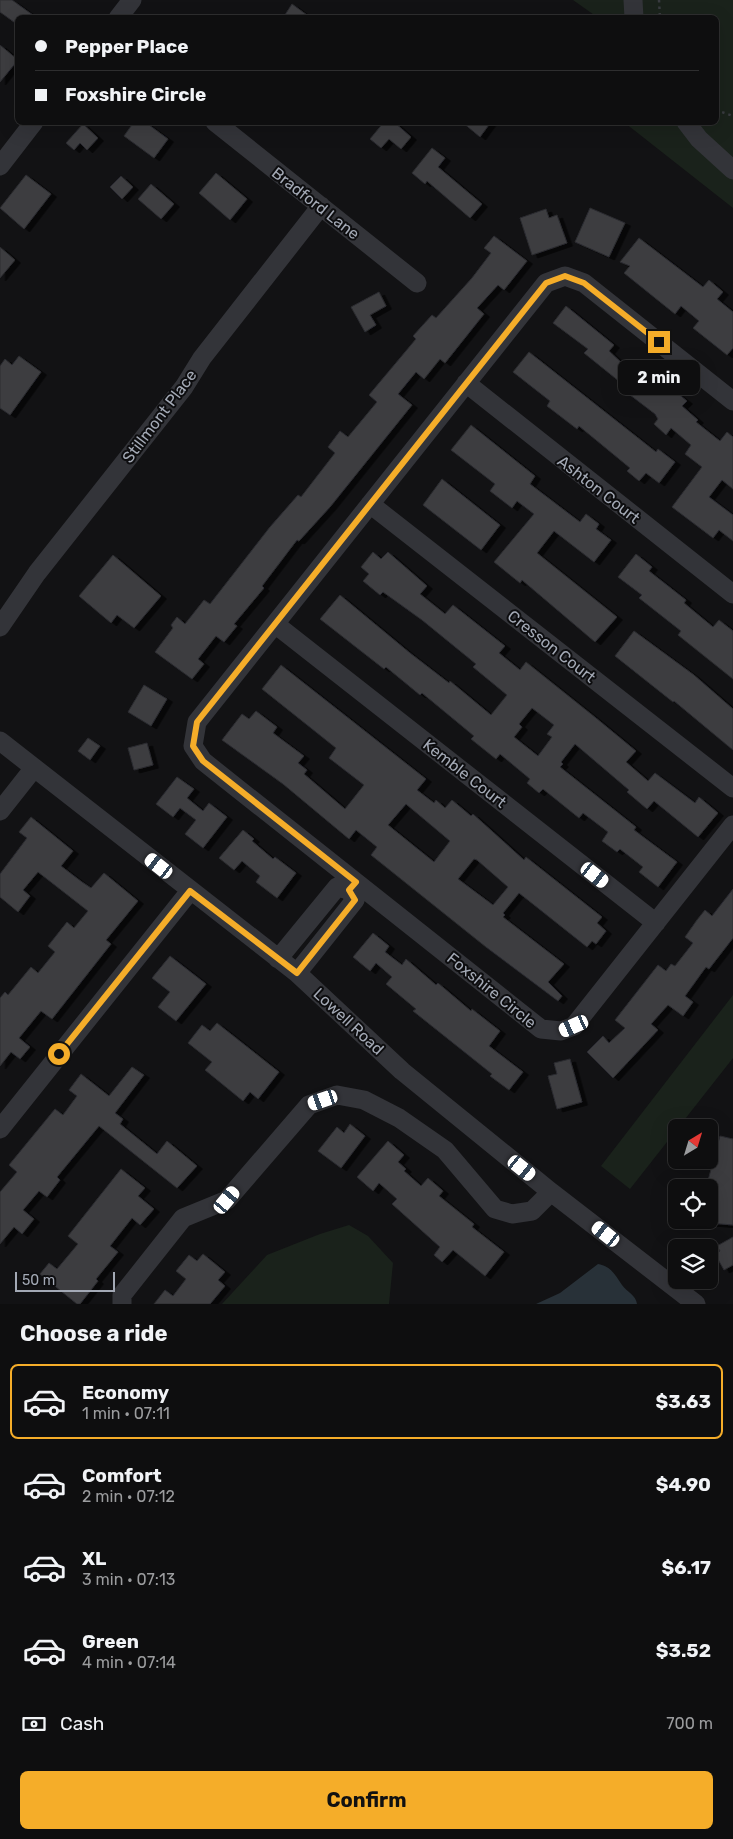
<!DOCTYPE html>
<meta charset="utf-8">
<style>
:root{--surface:#0e0e0f;--page:#171718;--text:#f1f3f6;--muted:#9b9c9e;--line:#2e2e2f;--accent:#f5ad29}
body{margin:0;font-family:Rubik,sans-serif;background:var(--page);color:var(--text);height:100vh;display:flex;flex-direction:column;font-size:19px;white-space:nowrap}
*{box-sizing:border-box;margin:0}
p{font-size:16px;color:var(--muted)}
.icon{flex:none;width:28px;height:28px;fill:none;stroke:currentColor;stroke-width:2;stroke-linecap:round;stroke-linejoin:round}
.map{position:relative;height:1304px;overflow:hidden}
.details{display:flex;flex-direction:column;background:var(--surface);flex:1}
.details>*{flex:none}
.banner{position:absolute;left:15px;top:15px;width:704px;height:110px;border-radius:8px;box-shadow:0 5px 20px #0002,0 0 0 1px var(--line);display:grid;align-content:center;height:110px;padding:0 20px;background:var(--surface)}
.needle{width:32px;rotate:38deg}
.tools{position:absolute;left:668px;top:1119px;display:grid;gap:10px}
.tools a{display:grid;place-items:center;width:50px;height:50px;border-radius:8px;background:var(--surface);box-shadow:0 5px 20px #0002,0 0 0 1px var(--line);font-size:25px}
.scale{position:absolute;left:15px;bottom:12px;width:100px;box-sizing:border-box;padding-left:5px;border:2px solid #a3a9b5;border-top:0;font-size:14px;line-height:18px;white-space:nowrap;color:#a3a9b5;-webkit-text-stroke:4px #0d0d0f;paint-order:stroke}
.end{position:absolute;width:22px;height:22px;margin:-11px;border:6px solid #f5ad29;background:#111;box-shadow:0 0 0 2px #111}
.from{border-radius:50%}
.bubble{position:absolute;height:35px;border-radius:8px;background:var(--surface);box-shadow:0 5px 20px #0002,0 0 0 1px var(--line);font-size:16px;font-weight:700;line-height:35px;text-align:center}
.car{position:absolute;width:15px;height:30px;margin:-15px -8px;border-radius:6px;box-shadow:0 0 4px 1px #0007;background:linear-gradient(#fff 24%,#345 0 40%,#fff 0 76%,#345 0 86%,#fff 0)}
.banner b{display:flex;align-items:center;gap:18px;height:48px;font-size:19px}
.banner b+b{border-top:1px solid var(--line)}
.banner i{width:12px;height:12px;background:var(--text)}
ul{padding:0;list-style:none}
li{display:flex;align-items:center;gap:15px;height:75px;margin:0 10px 8px;padding:0 10px;border:2px solid transparent;border-radius:8px}
li div{flex:1}
li b{display:block;font-size:19px}
li em{font-style:normal;font-weight:700}
li.current{border-color:var(--accent)}
li>.icon{width:45px;height:45px;stroke-width:1.5}
h2{padding:0 20px;font-size:22px;line-height:60px}
.pay{display:flex;align-items:center;gap:12px;height:55px;padding:0 20px;font-size:19px}
.pay p{margin-inline-start:auto}
.action{display:flex;gap:10px;margin-top:auto;padding:10px 20px}
.action a{flex:1;height:58px;border-radius:8px;background:var(--accent);color:#111;font-size:20px;font-weight:700;line-height:58px;text-align:center}
.map>svg:first-child{display:block}
</style>
<div class="map">
<svg width="733" height="1304" viewBox="0 0 733 1304">
<defs>
<filter id="shadow"><feDropShadow dx="5.5" dy="3" stdDeviation="0" flood-color="#0009"/></filter>
</defs>
<rect width="100%" height="100%" fill="#121214"/>
<path fill="#1a221b" d="M 573,0 L 733,0 L 733,208 L 625,123 L 716,122 L 716,18 L 597,17 Z
M 733,995 L 733,1058 L 630,1189 L 601,1166 Z
M 349,1225 L 368,1236 L 393,1263 L 389,1304 L 222,1304 L 267,1255 L 320,1234 Z"/>
<path fill="#283138" d="M 598,1264 C 611,1266 615,1275 622,1285 C 627,1292 636,1295 637,1304 L 536,1304 L 560,1293 Z"/>
<path fill="#3c3d41" stroke="#2c2c30" fill-rule="evenodd" filter="url(#shadow)" d="M 0,0 L 12,0 L 37,18 L 18,18 L 18,25 L 0,12 Z
M 292,4 L 311,18 L 283,18 Z
M 0,45 L 18,60 L 0,82 Z
M 134,122 L 145,122 L 168,139 L 154,158 L 124,136 Z
M 384,122 L 394,122 L 411,137 L 401,149 L 389,139 L 381,148 L 370,139 Z
M 462,122 L 491,122 L 480,137 Z
M 83,124 L 98,138 L 87,150 L 80,143 L 74,150 L 66,143 Z
M 432,148 L 445,158 L 438,167 L 482,204 L 470,218 L 427,181 L 425,184 L 412,173 Z
M 216,173 L 247,199 L 230,220 L 199,193 Z
M 26,175 L 51,194 L 24,229 L 0,208 Z
M 121,176 L 133,187 L 122,199 L 110,187 Z
M 151,184 L 174,204 L 161,219 L 138,199 Z
M 590,208 L 625,223 L 609,257 L 575,242 Z
M 546,209 L 549,218 L 557,215 L 567,243 L 532,255 L 520,218 Z
M 494,236 L 527,261 L 504,290 L 498,285 L 477,308 L 484,314 L 445,363 L 440,359 L 424,379 L 416,372 L 398,394 L 412,405 L 330,507 L 299,541 L 297,540 L 262,586 L 264,588 L 234,624 L 237,626 L 224,642 L 216,636 L 198,659 L 204,664 L 192,679 L 155,652 L 173,628 L 171,625 L 177,617 L 185,624 L 204,600 L 210,604 L 270,527 L 298,495 L 301,497 L 335,453 L 328,447 L 340,431 L 348,437 L 377,402 L 369,395 L 416,339 L 413,336 L 432,315 L 436,318 L 472,278 L 491,253 L 484,248 Z
M 639,238 L 703,287 L 709,280 L 723,292 L 717,299 L 733,312 L 733,348 L 727,355 L 693,328 L 699,321 L 681,306 L 675,314 L 624,273 L 630,266 L 620,262 Z
M 0,247 L 15,260 L 0,278 Z
M 379,292 L 386,306 L 370,315 L 376,325 L 365,332 L 351,307 Z
M 566,306 L 614,345 L 609,351 L 623,364 L 648,383 L 654,374 L 687,401 L 682,406 L 698,420 L 696,422 L 720,441 L 727,432 L 733,437 L 733,489 L 722,480 L 709,497 L 733,515 L 733,541 L 719,530 L 713,538 L 672,507 L 702,467 L 685,454 L 691,445 L 671,428 L 666,435 L 654,424 L 658,419 L 655,414 L 617,385 L 620,382 L 584,353 L 588,349 L 553,323 Z
M 529,352 L 656,452 L 658,449 L 675,462 L 659,483 L 646,473 L 639,481 L 627,471 L 630,468 L 579,426 L 577,429 L 547,406 L 550,401 L 513,372 Z
M 19,356 L 41,372 L 10,415 L 0,408 L 0,366 L 5,359 L 12,365 Z
M 471,425 L 535,476 L 530,484 L 580,522 L 586,514 L 599,524 L 596,529 L 611,540 L 594,562 L 554,531 L 537,553 L 617,617 L 595,642 L 522,580 L 520,583 L 494,562 L 534,514 L 517,501 L 512,508 L 490,491 L 495,484 L 451,450 Z
M 442,479 L 500,525 L 481,550 L 423,505 Z
M 373,552 L 381,559 L 388,552 L 427,586 L 420,594 L 445,614 L 453,605 L 505,646 L 499,653 L 520,670 L 526,662 L 596,718 L 636,751 L 626,762 L 648,781 L 655,773 L 695,803 L 699,797 L 718,813 L 698,837 L 654,801 L 647,809 L 627,792 L 629,790 L 575,744 L 561,762 L 563,764 L 560,767 L 636,827 L 634,830 L 677,862 L 658,887 L 639,872 L 643,867 L 620,849 L 617,852 L 602,841 L 608,832 L 583,813 L 579,818 L 543,789 L 539,793 L 527,783 L 530,779 L 500,754 L 496,759 L 471,739 L 474,736 L 422,693 L 420,695 L 386,667 L 384,669 L 320,619 L 340,595 L 410,653 L 449,683 L 450,681 L 491,715 L 507,695 L 473,667 L 476,664 L 422,620 L 383,592 L 380,595 L 363,581 L 369,574 L 361,567 ZM 532,708 L 554,725 L 547,734 L 552,737 L 538,756 L 514,737 L 522,727 L 519,724 Z
M 636,554 L 652,567 L 649,571 L 686,600 L 684,603 L 713,627 L 719,620 L 733,631 L 733,679 L 678,635 L 681,631 L 639,598 L 642,595 L 618,577 Z
M 113,555 L 161,596 L 134,628 L 117,615 L 111,623 L 79,596 Z
M 634,631 L 694,675 L 733,709 L 733,750 L 674,701 L 673,702 L 615,656 Z
M 281,665 L 426,779 L 417,790 L 434,803 L 436,800 L 445,808 L 452,800 L 471,816 L 473,814 L 524,860 L 526,857 L 602,917 L 597,923 L 606,931 L 596,944 L 592,941 L 587,947 L 519,893 L 503,913 L 505,915 L 503,917 L 564,964 L 548,982 L 562,996 L 558,1001 L 486,947 L 371,855 L 377,847 L 356,830 L 349,839 L 283,784 L 222,740 L 242,714 L 249,719 L 256,711 L 277,727 L 273,733 L 304,756 L 298,763 L 307,770 L 304,774 L 345,809 L 364,785 L 329,758 L 336,748 L 262,689 ZM 406,804 L 450,841 L 434,862 L 388,825 ZM 474,859 L 477,860 L 508,887 L 493,905 L 458,879 Z
M 144,685 L 167,699 L 151,726 L 128,712 Z
M 88,738 L 100,746 L 90,760 L 78,751 Z
M 147,743 L 153,765 L 134,770 L 128,748 Z
M 177,777 L 194,789 L 187,798 L 203,811 L 209,803 L 227,817 L 203,848 L 185,834 L 196,820 L 180,808 L 173,817 L 156,804 Z
M 31,817 L 73,851 L 61,866 L 82,882 L 91,888 L 104,873 L 138,901 L 106,940 L 111,944 L 52,1019 L 41,1011 L 19,1038 L 30,1047 L 20,1059 L 11,1052 L 0,1066 L 0,998 L 5,992 L 8,995 L 31,967 L 38,973 L 55,952 L 48,946 L 67,922 L 74,928 L 88,911 L 38,872 L 23,890 L 30,896 L 18,912 L 0,897 L 0,874 L 27,838 L 19,832 Z
M 243,830 L 254,839 L 252,841 L 273,859 L 275,857 L 296,873 L 277,898 L 256,882 L 260,876 L 242,861 L 234,870 L 219,858 Z
M 733,889 L 733,938 L 709,969 L 706,967 L 685,996 L 693,1002 L 683,1016 L 668,1005 L 651,1024 L 658,1030 L 613,1078 L 587,1052 L 603,1036 L 609,1043 L 625,1028 L 615,1020 L 658,965 L 666,971 L 671,964 L 675,966 L 693,943 L 685,937 L 697,920 L 705,910 L 712,916 Z
M 373,933 L 389,946 L 385,952 L 402,965 L 406,959 L 436,985 L 438,983 L 471,1011 L 472,1009 L 500,1031 L 489,1046 L 523,1072 L 509,1090 L 490,1076 L 492,1074 L 413,1011 L 416,1009 L 386,984 L 392,977 L 376,963 L 370,971 L 353,957 Z
M 170,956 L 206,984 L 176,1021 L 158,1007 L 170,992 L 152,978 Z
M 217,1023 L 279,1072 L 258,1099 L 250,1092 L 243,1101 L 205,1070 L 212,1062 L 188,1043 L 202,1025 L 210,1031 Z
M 570,1059 L 582,1102 L 557,1109 L 548,1076 L 557,1074 L 554,1063 Z
M 132,1067 L 144,1075 L 115,1113 L 123,1119 L 120,1124 L 157,1154 L 167,1141 L 197,1166 L 177,1188 L 99,1126 L 57,1177 L 60,1180 L 47,1197 L 39,1191 L 23,1210 L 34,1219 L 22,1234 L 14,1227 L 0,1244 L 0,1192 L 17,1172 L 9,1165 L 55,1109 L 63,1115 L 77,1096 L 69,1090 L 81,1074 L 109,1096 Z
M 350,1124 L 365,1136 L 341,1168 L 318,1151 L 337,1127 L 344,1133 Z
M 720,1136 L 733,1139 L 733,1225 L 709,1223 L 709,1188 L 706,1188 Z
M 388,1141 L 404,1155 L 398,1162 L 406,1169 L 404,1171 L 421,1186 L 428,1178 L 443,1191 L 439,1196 L 474,1224 L 472,1227 L 504,1252 L 485,1276 L 453,1250 L 442,1262 L 434,1255 L 440,1247 L 392,1204 L 397,1199 L 379,1183 L 373,1191 L 357,1177 Z
M 121,1169 L 145,1188 L 138,1196 L 154,1209 L 140,1225 L 132,1218 L 110,1246 L 118,1252 L 96,1279 L 98,1281 L 80,1304 L 77,1304 L 40,1274 L 49,1263 L 57,1269 L 78,1244 L 68,1236 Z
M 733,1237 L 733,1265 L 724,1270 L 715,1254 L 720,1251 L 717,1246 Z
M 203,1254 L 225,1272 L 218,1280 L 225,1286 L 210,1304 L 154,1304 L 165,1290 L 173,1296 L 186,1279 L 176,1271 L 189,1255 L 197,1261 Z"/>
<g fill="none" stroke-linecap="round" stroke-linejoin="round">
<path stroke="#393b40" stroke-width="2.5" stroke-dasharray="2.5 4" stroke-linecap="butt" d="M 659,0 L 660,18
M 716,110 L 733,116"/>
<path stroke="#333439" stroke-width="19" d="M 633,0 L 634,18
M 118,18 L 132,0
M 215,122 L 417,283
M 686,122 L 699,139 L 733,170
M 0,166 L 34,122
M 466,383 L 733,594
M 733,401 L 584,283 L 565,276 L 546,283 L 197,722 L 193,746 L 203,761 L 541,1029 L 561,1031 L 574,1026 L 733,825
M 370,504 L 733,788
M 275,624 L 656,923
M 0,627 L 37,573 L 184,387 L 202,358 L 321,206
M 0,741 L 297,973 L 402,1071 L 551,1192 L 696,1304
M 0,811 L 34,768
M 278,959 L 337,887 L 349,890 L 355,900 L 297,973
M 0,1129 L 190,891
M 122,1304 L 122,1295 L 183,1218 L 227,1200 L 309,1105 L 337,1095 L 364,1100 L 399,1118 L 445,1150 L 495,1209 L 512,1214 L 532,1211 L 551,1192"/>
</g>
<g fill="none" stroke-linecap="round" stroke-linejoin="round">
<path stroke="#f5ad29" stroke-width="6" d="M 59,1054 L 190,891 L 297,973 L 355,900 L 349,890 L 356,882 L 203,761 L 193,746 L 197,722 L 546,283 L 565,276 L 584,283 L 659,342"/>
</g>
<g text-anchor="middle" stroke-width="4" stroke-linejoin="round" paint-order="stroke">
<g font-size="16" fill="#a3a9b5" stroke="#0d0d0f">
<text transform="translate(316 203) rotate(38)" y="6">Bradford Lane</text>
<text transform="translate(159 416) rotate(-53)" y="6">Stillmont Place</text>
<text transform="translate(599 489) rotate(38)" y="6">Ashton Court</text>
<text transform="translate(552 646) rotate(38)" y="6">Cresson Court</text>
<text transform="translate(465 773) rotate(38)" y="6">Kemble Court</text>
<text transform="translate(492 990) rotate(39)" y="6">Foxshire Circle</text>
<text transform="translate(349 1021) rotate(43)" y="6">Lowell Road</text>
</g>
</g>
</svg>
<div class="tools">
<a><svg class="needle" viewBox="-14 -14 28 28"><path d="M0-13l5 13h-10z" fill="#e53935"/><path d="M0 13l5-13h-10z" fill="#9b9c9e"/></svg></a>
<a><svg class="icon" aria-label="locate" viewBox="0 0 24 24"><circle cx="12" cy="12" r="6"/><path d="M12 2v4M12 18v4M2 12h4M18 12h4"/></svg></a>
<a><svg class="icon" aria-label="layers" viewBox="0 0 24 24"><path d="M12 4l9 5-9 5-9-5zM3 14l9 5 9-5"/></svg></a>
</div>
<div class="scale">50 m</div>
<i class="end from" style="left:59px;top:1054px"></i>
<i class="end" style="left:659px;top:342px"></i>
<div class="bubble" style="left:618px;top:360px;width:82px">2 min</div>
<i class="car" style="left:159px;top:866px;rotate:308deg"></i>
<i class="car" style="left:595px;top:875px;rotate:128deg"></i>
<i class="car" style="left:574px;top:1026px;rotate:246deg"></i>
<i class="car" style="left:323px;top:1100px;rotate:251deg"></i>
<i class="car" style="left:522px;top:1168px;rotate:129deg"></i>
<i class="car" style="left:227px;top:1200px;rotate:40deg"></i>
<i class="car" style="left:606px;top:1234px;rotate:308deg"></i>
<div class="banner">
<b><i class="from"></i>Pepper Place</b>
<b><i></i>Foxshire Circle</b>
</div>
</div>
<section class="details">
<h2>Choose a ride</h2>
<ul>
<li class="current"><svg class="icon" aria-label="car" viewBox="0 0 24 24"><path d="M5 17H2v-5l4-1 3-4h7l3 4 3 1v5h-3M9 17h6M6 11h13"/><circle cx="7" cy="17" r="2"/><circle cx="17" cy="17" r="2"/></svg><div><b>Economy</b><p>1 min · 07:11</p></div><em>$3.63</em></li>
<li><svg class="icon" aria-label="car" viewBox="0 0 24 24"><path d="M5 17H2v-5l4-1 3-4h7l3 4 3 1v5h-3M9 17h6M6 11h13"/><circle cx="7" cy="17" r="2"/><circle cx="17" cy="17" r="2"/></svg><div><b>Comfort</b><p>2 min · 07:12</p></div><em>$4.90</em></li>
<li><svg class="icon" aria-label="car" viewBox="0 0 24 24"><path d="M5 17H2v-5l4-1 3-4h7l3 4 3 1v5h-3M9 17h6M6 11h13"/><circle cx="7" cy="17" r="2"/><circle cx="17" cy="17" r="2"/></svg><div><b>XL</b><p>3 min · 07:13</p></div><em>$6.17</em></li>
<li><svg class="icon" aria-label="car" viewBox="0 0 24 24"><path d="M5 17H2v-5l4-1 3-4h7l3 4 3 1v5h-3M9 17h6M6 11h13"/><circle cx="7" cy="17" r="2"/><circle cx="17" cy="17" r="2"/></svg><div><b>Green</b><p>4 min · 07:14</p></div><em>$3.52</em></li>
</ul>
<div class="pay"><svg class="icon" aria-label="cash" viewBox="0 0 24 24"><path d="M3 7h18v10H3z"/><circle cx="12" cy="12" r="2"/></svg>Cash<p>700 m</p></div>
<div class="action"><a>Confirm</a></div>
</section>
